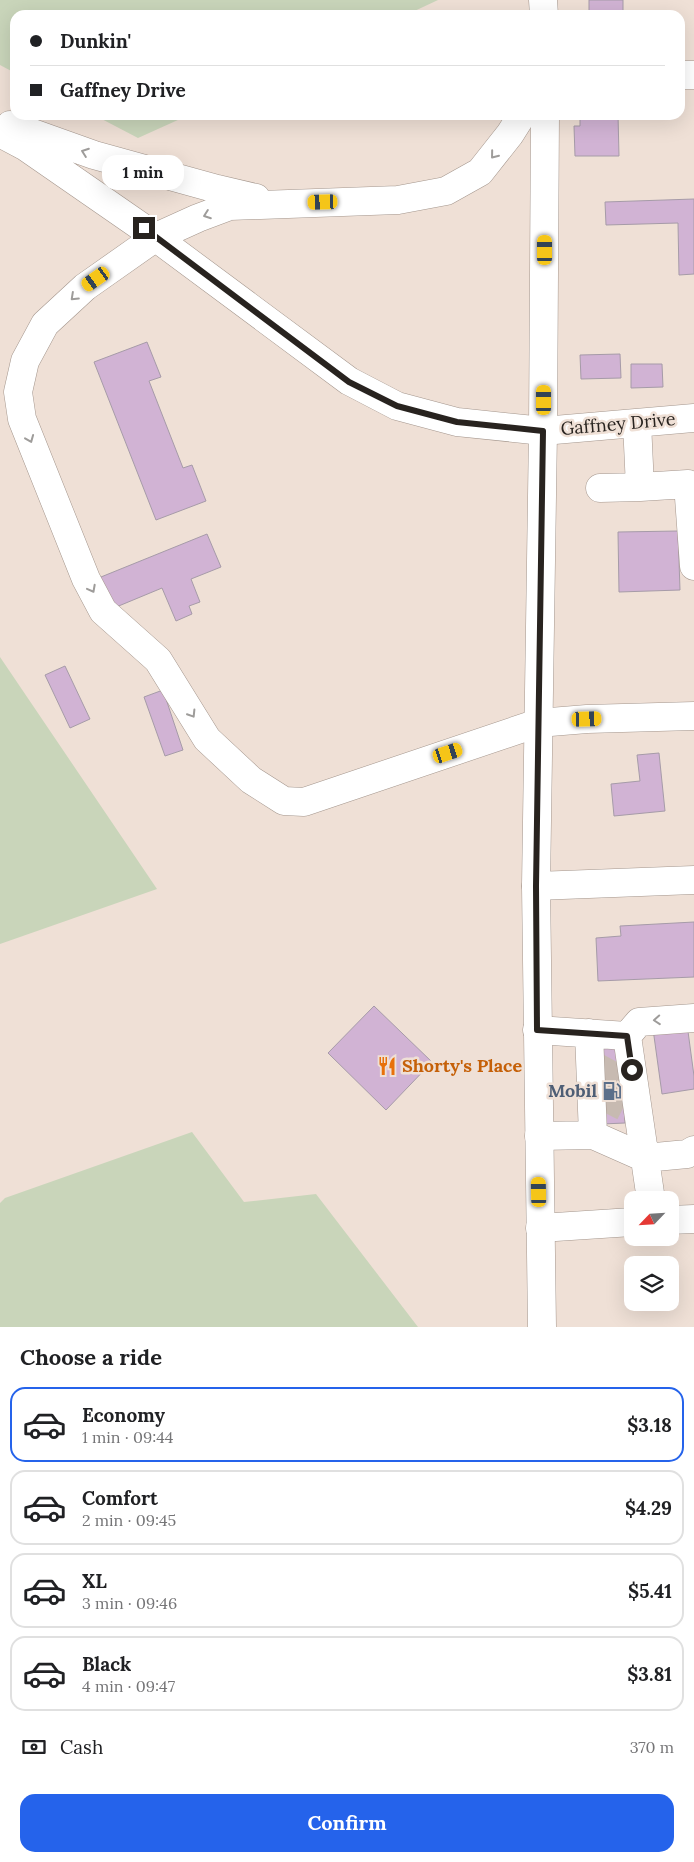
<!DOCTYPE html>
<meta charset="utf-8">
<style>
:root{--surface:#fff;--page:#f6f6f6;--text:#202124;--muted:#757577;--line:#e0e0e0;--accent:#2563eb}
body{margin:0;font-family:Lora,serif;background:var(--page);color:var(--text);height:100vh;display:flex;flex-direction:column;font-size:19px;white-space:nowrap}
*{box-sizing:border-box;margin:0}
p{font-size:16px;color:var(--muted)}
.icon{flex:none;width:28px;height:28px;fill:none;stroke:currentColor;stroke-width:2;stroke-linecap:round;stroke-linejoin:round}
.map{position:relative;height:1327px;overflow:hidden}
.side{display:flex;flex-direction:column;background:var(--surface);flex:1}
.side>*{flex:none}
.banner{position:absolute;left:10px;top:10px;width:675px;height:110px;border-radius:15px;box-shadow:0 5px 20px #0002;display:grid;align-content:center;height:110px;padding:0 20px;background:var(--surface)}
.needle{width:32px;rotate:245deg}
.tools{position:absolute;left:624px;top:1191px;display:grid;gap:10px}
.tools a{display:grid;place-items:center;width:55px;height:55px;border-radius:10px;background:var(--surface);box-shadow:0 5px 20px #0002;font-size:25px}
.end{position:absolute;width:22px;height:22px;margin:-11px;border:6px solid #28231f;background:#fff;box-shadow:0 0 0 2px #fff}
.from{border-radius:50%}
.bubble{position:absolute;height:35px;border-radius:15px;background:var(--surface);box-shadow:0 5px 20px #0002;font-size:16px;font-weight:700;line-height:35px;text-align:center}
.car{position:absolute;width:15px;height:30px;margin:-15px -8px;border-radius:6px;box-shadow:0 0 4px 1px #0007;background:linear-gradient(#f5c518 24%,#345 0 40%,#f5c518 0 76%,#345 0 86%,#f5c518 0)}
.banner b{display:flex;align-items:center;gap:18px;height:48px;font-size:19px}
.banner b+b{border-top:1px solid var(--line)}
.banner i{width:12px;height:12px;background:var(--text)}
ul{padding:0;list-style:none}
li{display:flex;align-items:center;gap:15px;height:75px;margin:0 10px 8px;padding:0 10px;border:2px solid var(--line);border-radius:15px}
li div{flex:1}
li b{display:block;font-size:19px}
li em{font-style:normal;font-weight:700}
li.active{border-color:var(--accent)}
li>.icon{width:45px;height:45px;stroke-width:1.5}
h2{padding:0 20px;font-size:22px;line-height:60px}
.pay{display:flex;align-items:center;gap:12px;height:55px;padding:0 20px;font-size:19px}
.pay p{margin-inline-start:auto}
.primary-button{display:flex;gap:10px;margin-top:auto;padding:10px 20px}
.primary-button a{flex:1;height:58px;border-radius:15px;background:var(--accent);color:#fff;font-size:20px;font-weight:700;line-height:58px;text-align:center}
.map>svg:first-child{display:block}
</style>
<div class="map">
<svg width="694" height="1327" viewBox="0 0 694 1327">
<rect width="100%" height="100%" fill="#efe0d6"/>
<path fill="#c9d5ba" d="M 0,0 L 438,0 L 406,15 L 15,15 L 15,73 L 0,65 Z
M 94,115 L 189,115 L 138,138 Z
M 0,657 L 157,889 L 0,944 Z
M 192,1132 L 244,1202 L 316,1194 L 418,1327 L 0,1327 L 0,1203 L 5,1198 Z"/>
<path fill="#d1b3d4" stroke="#a69ba8" d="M 589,0 L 623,0 L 623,15 L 589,15 Z
M 580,115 L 618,115 L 619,156 L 575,156 L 574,126 L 580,126 Z
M 694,199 L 694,274 L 679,275 L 678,223 L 606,225 L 605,202 Z
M 147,342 L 161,377 L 149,381 L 183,468 L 192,465 L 206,501 L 156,520 L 94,362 Z
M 620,354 L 621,378 L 581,379 L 580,355 Z
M 631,364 L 662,364 L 663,387 L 631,388 Z
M 678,531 L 680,590 L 619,592 L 618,532 Z
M 207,534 L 221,567 L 191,579 L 200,602 L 189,606 L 192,614 L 176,621 L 162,588 L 109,610 L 96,579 Z
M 65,666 L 90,719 L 70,728 L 45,675 Z
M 163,690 L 183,750 L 165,756 L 144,697 Z
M 659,753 L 665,811 L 614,816 L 611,784 L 640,781 L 637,755 Z
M 694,922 L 694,977 L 598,981 L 596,938 L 621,936 L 620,926 Z
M 374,1006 L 432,1062 L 386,1110 L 328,1053 Z
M 687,1024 L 694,1076 L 694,1089 L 662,1094 L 653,1029 Z
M 620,1048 L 625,1123 L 602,1124 L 596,1049 Z"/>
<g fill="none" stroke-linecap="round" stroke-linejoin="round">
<path stroke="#c7bab1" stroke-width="28" stroke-dasharray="28 14" stroke-linecap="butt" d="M 597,1067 L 623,1081
M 599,1094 L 624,1107"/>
<g stroke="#a4968d" stroke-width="29">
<path id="minor" d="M 680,75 L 694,75
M 522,115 L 510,134 L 480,172 L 446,191 L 398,200 L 230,206 L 198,218 L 156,237 L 85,287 L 45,324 L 25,361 L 18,392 L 22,419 L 86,579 L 103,611 L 158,660 L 207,739 L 251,780 L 284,801 L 304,802 L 538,723 L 587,719 L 694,716
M 10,125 L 94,155 L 217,189 L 256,198
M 0,133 L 26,147 L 143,228 L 349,381 L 397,406 L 457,422 L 543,431 L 694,418
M 637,423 L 640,487 L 688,484 L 694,566
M 600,488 L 640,487
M 536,886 L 694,880
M 537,1030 L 627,1036 L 651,1200
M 589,1033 L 593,1135 L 645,1158 L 687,1154 L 694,1150
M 627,1036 L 639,1022 L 694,1018
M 539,1136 L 593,1135
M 670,1220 L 694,1219
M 540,1228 L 632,1222"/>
</g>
<g stroke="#a4968d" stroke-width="29">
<path id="major" d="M 543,0 L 544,15
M 542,1327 L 536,886 L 543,431 L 545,115"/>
</g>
<use href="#minor" stroke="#fff" stroke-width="28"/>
<use href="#major" stroke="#fff" stroke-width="28"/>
</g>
<defs><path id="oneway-chevron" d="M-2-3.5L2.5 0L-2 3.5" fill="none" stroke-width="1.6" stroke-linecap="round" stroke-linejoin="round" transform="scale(1.25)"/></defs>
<g stroke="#9e9c9a">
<use href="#oneway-chevron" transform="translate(85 152) rotate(-160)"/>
<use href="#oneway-chevron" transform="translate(494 155) rotate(129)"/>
<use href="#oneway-chevron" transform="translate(207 215) rotate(160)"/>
<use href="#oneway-chevron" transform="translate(74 297) rotate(137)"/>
<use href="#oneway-chevron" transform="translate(30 439) rotate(68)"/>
<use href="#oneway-chevron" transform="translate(92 589) rotate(62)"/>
<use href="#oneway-chevron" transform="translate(192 714) rotate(58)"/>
<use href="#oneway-chevron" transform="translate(657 1020) rotate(176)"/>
</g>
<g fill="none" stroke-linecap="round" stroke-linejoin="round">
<path stroke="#28231f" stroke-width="6" d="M 144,228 L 349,382 L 397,406 L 457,422 L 543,431 L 536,886 L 537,1030 L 627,1036 L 632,1070"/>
</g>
<defs>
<g id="restaurant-bare" transform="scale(1.5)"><path d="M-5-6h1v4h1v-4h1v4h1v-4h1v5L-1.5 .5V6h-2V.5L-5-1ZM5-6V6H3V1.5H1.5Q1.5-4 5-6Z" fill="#e8710a" stroke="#efe0d6" stroke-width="2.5" paint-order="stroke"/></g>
<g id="fuel-bare" transform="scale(1.5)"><path d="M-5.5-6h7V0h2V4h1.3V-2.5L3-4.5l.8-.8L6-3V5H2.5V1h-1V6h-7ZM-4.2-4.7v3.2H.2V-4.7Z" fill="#5c6f8a" stroke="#efe0d6" stroke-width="2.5" paint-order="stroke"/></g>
</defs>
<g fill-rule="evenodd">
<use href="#restaurant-bare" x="387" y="1066"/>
<use href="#fuel-bare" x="612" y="1091"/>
</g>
<g text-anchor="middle" stroke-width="5" stroke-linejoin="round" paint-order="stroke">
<g font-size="18" fill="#28231f" stroke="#efe0d6">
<text transform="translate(618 424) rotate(-5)" y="6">Gaffney Drive</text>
</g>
<g font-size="18" font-weight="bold" fill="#c56008" stroke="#efe0d6" text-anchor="start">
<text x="402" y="1072">Shorty's Place</text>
</g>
<g font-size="18" font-weight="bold" fill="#4e5e75" stroke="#efe0d6" text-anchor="end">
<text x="597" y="1097">Mobil</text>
</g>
</g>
</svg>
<div class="tools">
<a><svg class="needle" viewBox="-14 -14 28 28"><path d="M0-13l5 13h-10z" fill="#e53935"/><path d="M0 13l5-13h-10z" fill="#757577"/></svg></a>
<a><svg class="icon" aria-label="layers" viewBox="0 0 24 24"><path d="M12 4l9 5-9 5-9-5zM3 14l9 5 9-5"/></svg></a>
</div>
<i class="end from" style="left:632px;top:1070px"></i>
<i class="end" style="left:144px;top:228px"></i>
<div class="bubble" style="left:102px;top:155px;width:82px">1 min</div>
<i class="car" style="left:323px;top:202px;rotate:268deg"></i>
<i class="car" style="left:545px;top:250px;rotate:0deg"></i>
<i class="car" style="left:96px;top:279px;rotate:235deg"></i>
<i class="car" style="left:544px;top:400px;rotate:0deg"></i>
<i class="car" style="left:587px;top:719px;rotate:88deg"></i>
<i class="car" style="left:448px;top:753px;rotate:72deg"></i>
<i class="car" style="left:539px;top:1192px;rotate:359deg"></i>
<div class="banner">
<b><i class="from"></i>Dunkin'</b>
<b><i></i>Gaffney Drive</b>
</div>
</div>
<section class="side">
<h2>Choose a ride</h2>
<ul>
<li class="active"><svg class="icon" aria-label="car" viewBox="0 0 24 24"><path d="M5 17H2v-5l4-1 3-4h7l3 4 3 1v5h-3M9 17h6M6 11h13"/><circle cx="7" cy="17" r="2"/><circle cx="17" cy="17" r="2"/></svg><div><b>Economy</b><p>1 min · 09:44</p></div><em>$3.18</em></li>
<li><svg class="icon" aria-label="car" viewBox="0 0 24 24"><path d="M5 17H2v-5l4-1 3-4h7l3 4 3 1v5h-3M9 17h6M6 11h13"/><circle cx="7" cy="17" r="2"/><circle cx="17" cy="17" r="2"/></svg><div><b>Comfort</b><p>2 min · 09:45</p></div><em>$4.29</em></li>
<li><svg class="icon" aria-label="car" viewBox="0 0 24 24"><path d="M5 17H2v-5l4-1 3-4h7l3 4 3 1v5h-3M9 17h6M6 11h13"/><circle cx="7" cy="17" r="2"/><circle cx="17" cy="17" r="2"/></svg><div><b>XL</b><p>3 min · 09:46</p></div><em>$5.41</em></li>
<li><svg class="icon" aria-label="car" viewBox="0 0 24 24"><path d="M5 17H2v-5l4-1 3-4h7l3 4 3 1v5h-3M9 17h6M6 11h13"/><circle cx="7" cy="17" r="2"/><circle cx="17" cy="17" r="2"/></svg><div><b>Black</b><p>4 min · 09:47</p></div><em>$3.81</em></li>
</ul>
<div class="pay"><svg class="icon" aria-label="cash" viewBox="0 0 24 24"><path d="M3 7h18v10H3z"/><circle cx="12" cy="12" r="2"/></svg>Cash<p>370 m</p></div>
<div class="primary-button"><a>Confirm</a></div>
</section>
